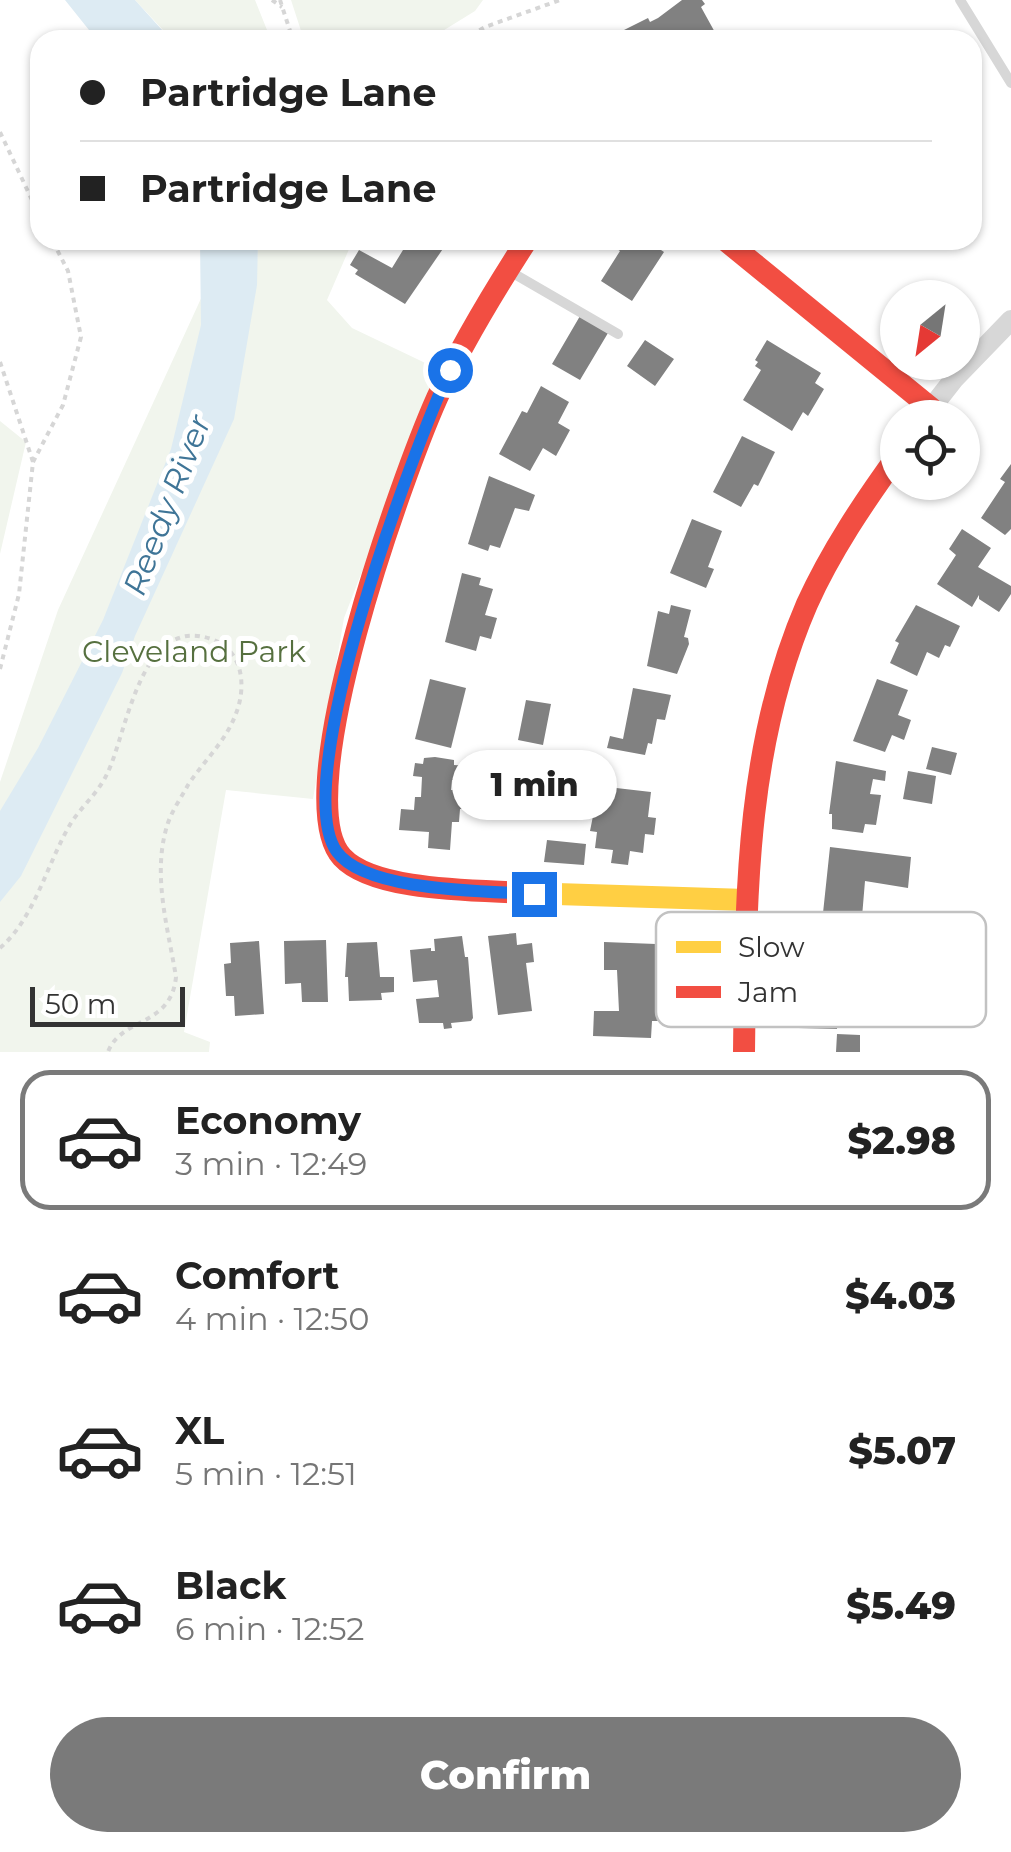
<!DOCTYPE html>
<meta charset="utf-8">
<style>
:root{--surface:#fff;--page:#f2f2f2;--text:#222;--muted:#767676;--line:#e0e0e0;--accent:#7a7a7a}
body{margin:0;font-family:Montserrat,sans-serif;background:var(--page);color:var(--text);height:100vh;display:flex;flex-direction:column;font-size:38px;white-space:nowrap}
*{box-sizing:border-box;margin:0}
p{font-size:32px;color:var(--muted)}
.icon{flex:none;width:55px;height:55px;fill:none;stroke:currentColor;stroke-width:2;stroke-linecap:round;stroke-linejoin:round}
.map{position:relative;height:1052px;overflow:hidden}
.side{display:flex;flex-direction:column;background:var(--surface);flex:1}
.side>*{flex:none}
.banner{position:absolute;left:30px;top:30px;width:952px;height:220px;border-radius:30px;box-shadow:0 2px 8px #0004;display:grid;align-content:center;height:220px;padding:0 50px;background:var(--surface)}
.needle{width:65px;rotate:210deg}
.tools{position:absolute;left:880px;top:280px;display:grid;gap:20px}
.tools a{display:grid;place-items:center;width:100px;height:100px;border-radius:50%;background:var(--surface);box-shadow:0 2px 8px #0004;font-size:50px}
.scale{position:absolute;left:30px;bottom:25px;width:155px;box-sizing:border-box;padding-left:10px;border:5px solid #333;border-top:0;font-size:28px;line-height:35px;white-space:nowrap;color:#333;-webkit-text-stroke:8px #fff;paint-order:stroke}
.end{position:absolute;width:45px;height:45px;margin:-22px;border:12px solid #1a73e8;background:#fff;box-shadow:0 0 0 5px #fff}
.from{border-radius:50%}
.bubble{position:absolute;height:70px;border-radius:35px;background:var(--surface);box-shadow:0 2px 8px #0004;font-size:32px;font-weight:800;line-height:70px;text-align:center}
.banner b{display:flex;align-items:center;gap:35px;height:95px;font-size:38px}
.banner b+b{border-top:2px solid var(--line)}
.banner i{width:25px;height:25px;background:var(--text)}
ul{padding:18px 0 0;list-style:none}
li{display:flex;align-items:center;gap:30px;height:140px;margin:0 20px 15px;padding:0 30px;border:5px solid transparent;border-radius:30px}
li div{flex:1}
li b{display:block;font-size:38px}
li em{font-style:normal;font-weight:800}
li.selected{border-color:var(--accent)}
li>.icon{width:90px;height:90px;stroke-width:1.5}
.button{display:flex;gap:20px;margin-top:auto;padding:20px 50px}
.button a{flex:1;height:115px;border-radius:60px;background:var(--accent);color:#fff;font-size:40px;font-weight:800;line-height:115px;text-align:center}
.map>svg:first-child{display:block}
</style>
<div class="map">
<svg width="1011" height="1052" viewBox="0 0 1011 1052">
<rect width="100%" height="100%" fill="#fff"/>
<path fill="#f1f5ed" d="M 135,0 L 255,0 L 271,40 L 166,40 L 163,30 Z
M 291,0 L 483,0 L 475,11 L 428,40 L 304,40 Z
M 258,240 L 353,240 L 327,300 L 352,328 L 440,370 L 344,618 L 313,799 L 226,790 L 184,1032 L 210,1042 L 209,1052 L 0,1052 L 0,782 L 58,610 L 215,268 L 256,285 Z
M 0,421 L 26,442 L 0,554 Z"/>
<path fill="#ddebf3" d="M 65,0 L 135,0 L 163,31 L 166,40 L 97,40 Z
M 200,240 L 258,240 L 257,285 L 234,419 L 135,636 L 122,673 L 21,876 L 0,902 L 0,811 L 38,748 L 103,620 L 171,449 L 201,325 Z"/>
<path fill="#818181" d="M 682,0 L 702,0 L 705,4 L 701,7 L 717,36 L 712,40 L 673,40 L 666,32 L 654,40 L 629,40 L 624,30 L 648,18 L 650,22 L 658,18 Z
M 393,240 L 449,240 L 405,304 L 355,274 L 358,270 L 350,265 L 359,250 L 392,268 L 403,250 L 391,243 Z
M 618,240 L 625,243 L 627,240 L 646,240 L 664,252 L 632,301 L 601,281 L 620,251 L 614,247 Z
M 580,316 L 608,333 L 580,380 L 552,364 Z
M 645,340 L 674,359 L 655,386 L 627,366 Z
M 767,340 L 821,373 L 815,383 L 824,389 L 808,416 L 803,412 L 792,431 L 743,400 L 761,370 L 755,366 L 758,362 L 755,360 Z
M 541,386 L 569,402 L 558,423 L 570,430 L 556,456 L 543,448 L 530,471 L 499,454 L 522,411 L 527,413 Z
M 742,436 L 775,452 L 758,486 L 754,484 L 741,507 L 713,492 Z
M 1011,464 L 1011,529 L 1005,535 L 981,518 L 1005,482 L 1000,479 Z
M 489,476 L 535,495 L 529,511 L 515,508 L 500,548 L 490,545 L 488,551 L 468,544 Z
M 692,519 L 722,531 L 708,567 L 714,569 L 706,588 L 670,573 Z
M 962,529 L 991,548 L 978,567 L 1011,586 L 1011,594 L 999,612 L 979,599 L 979,595 L 972,607 L 937,584 L 956,555 L 949,549 Z
M 462,573 L 481,578 L 479,585 L 493,589 L 485,615 L 497,618 L 491,639 L 480,636 L 476,651 L 445,642 Z
M 671,605 L 691,610 L 684,637 L 688,638 L 689,644 L 677,674 L 647,666 L 658,611 L 669,614 Z
M 916,605 L 960,626 L 950,647 L 945,645 L 939,658 L 927,652 L 917,676 L 890,663 L 899,643 L 895,641 Z
M 430,679 L 466,688 L 451,748 L 415,739 Z
M 877,679 L 908,690 L 898,715 L 911,720 L 904,740 L 892,735 L 885,752 L 853,741 Z
M 633,688 L 671,695 L 665,720 L 657,719 L 652,744 L 648,743 L 645,755 L 607,748 L 610,736 L 623,739 Z
M 526,700 L 551,704 L 543,745 L 518,740 Z
M 932,747 L 957,753 L 951,775 L 926,769 Z
M 435,757 L 454,760 L 454,765 L 468,766 L 468,763 L 485,764 L 487,767 L 486,782 L 452,780 L 451,790 L 467,791 L 466,809 L 460,809 L 459,822 L 452,822 L 450,850 L 428,848 L 429,832 L 399,830 L 401,809 L 414,810 L 415,797 L 421,797 L 422,777 L 413,776 L 415,763 L 423,764 L 424,758 Z
M 836,761 L 886,771 L 885,781 L 873,779 L 870,794 L 881,795 L 876,825 L 865,824 L 863,833 L 832,829 L 832,814 L 829,814 Z
M 908,771 L 936,776 L 932,804 L 903,799 Z
M 599,786 L 651,792 L 648,817 L 656,818 L 654,835 L 645,834 L 643,853 L 630,851 L 628,865 L 611,863 L 613,850 L 595,848 L 597,832 L 590,831 Z
M 547,840 L 586,844 L 584,865 L 544,862 Z
M 830,847 L 911,857 L 908,888 L 865,881 L 862,917 L 823,913 Z
M 516,933 L 517,945 L 532,943 L 534,962 L 526,963 L 532,1011 L 498,1015 L 488,936 Z
M 462,936 L 465,957 L 468,957 L 473,1018 L 471,1021 L 451,1023 L 452,1028 L 444,1029 L 443,1023 L 419,1023 L 416,999 L 439,997 L 437,980 L 413,982 L 410,950 L 431,948 L 431,951 L 435,951 L 434,939 Z
M 326,940 L 328,1002 L 302,1002 L 301,983 L 285,984 L 284,941 Z
M 259,941 L 264,1014 L 235,1016 L 234,996 L 226,996 L 224,964 L 231,963 L 230,943 Z
M 377,942 L 380,977 L 394,977 L 394,992 L 381,993 L 382,1000 L 349,1001 L 348,977 L 345,977 L 347,943 Z
M 604,942 L 656,944 L 655,977 L 665,977 L 664,1021 L 652,1021 L 651,1038 L 593,1036 L 594,1011 L 619,1011 L 617,970 L 604,970 Z
M 812,979 L 843,981 L 842,1013 L 837,1013 L 837,1029 L 798,1028 L 798,1015 L 794,1006 L 800,995 L 800,980 Z
M 837,1034 L 860,1035 L 860,1052 L 836,1052 Z"/>
<g fill="none" stroke-linecap="round" stroke-linejoin="round">
<path stroke="#d6d6d6" stroke-width="4" stroke-dasharray="5 5" stroke-linecap="butt" d="M 272,0 L 282,7
M 280,0 L 293,40
M 462,40 L 485,27 L 560,0
M 0,132 L 40,217
M 0,362 L 33,462
M 0,669 L 19,594 L 33,462 L 63,405 L 81,337 L 68,271 L 52,240
M 0,948 C 35,918 47,863 71,823 C 82,806 98,793 107,774 C 127,734 140,614 211,639 C 244,650 247,688 235,716 C 225,742 203,762 188,785 C 181,798 171,812 167,826 C 152,875 168,928 176,977 C 171,1027 121,1017 108,1052"/>
<path stroke="#d7d7d7" stroke-width="10" d="M 960,0 L 1011,83
M 511,272 L 618,334"/>
<path stroke="#d7d7d7" stroke-width="20" d="M 925,416 L 954,379 L 1011,320"/>
<path stroke="#ffcf43" stroke-width="22" d="M 525,893 L 746,900"/>
<path stroke="#f24e42" stroke-width="22" d="M 725,240 L 931,408
M 525,893 C 478,890 374,892 342,857 C 286,796 404,472 437,398 C 462,343 494,291 527,240
M 744,1052 C 746,899 745,747 807,604 C 831,551 864,502 898,455"/>
</g>
<g fill="none" stroke-linecap="round" stroke-linejoin="round">
<path stroke="#1a73e8" stroke-width="12" d="M 450,370 C 414,447 287,783 337,852 C 366,892 487,891 534,894"/>
</g>
<g text-anchor="middle" stroke-width="10" stroke-linejoin="round" paint-order="stroke">
<g font-size="30" fill="#56703f" stroke="#fff">
<text x="194" y="662">Cleveland Park</text>
</g>
<g font-size="32" font-style="italic" fill="#3f7597" stroke="#fff">
<text transform="translate(167 505) rotate(-69)" y="11">Reedy River</text>
</g>
</g>
<rect x="656" y="912" width="330" height="115" rx="15" fill="#fff" stroke="#c2c2c2" stroke-width="2.5"/>
<rect x="676" y="941" width="45" height="12" fill="#ffcf43"/>
<rect x="676" y="986" width="45" height="12" fill="#f24e42"/>
<g font-size="28" fill="#333">
<text x="738" y="957">Slow</text>
<text x="738" y="1002">Jam</text>
</g>
</svg>
<div class="tools">
<a><svg class="needle" viewBox="-14 -14 28 28"><path d="M0-13l5 13h-10z" fill="#e53935"/><path d="M0 13l5-13h-10z" fill="#767676"/></svg></a>
<a><svg class="icon" aria-label="locate" viewBox="0 0 24 24"><circle cx="12" cy="12" r="6"/><path d="M12 2v4M12 18v4M2 12h4M18 12h4"/></svg></a>
</div>
<div class="scale">50 m</div>
<i class="end from" style="left:450px;top:370px"></i>
<i class="end" style="left:534px;top:894px"></i>
<div class="bubble" style="left:452px;top:750px;width:165px">1 min</div>
<div class="banner">
<b><i class="from"></i>Partridge Lane</b>
<b><i></i>Partridge Lane</b>
</div>
</div>
<section class="side">
<ul>
<li class="selected"><svg class="icon" aria-label="car" viewBox="0 0 24 24"><path d="M5 17H2v-5l4-1 3-4h7l3 4 3 1v5h-3M9 17h6M6 11h13"/><circle cx="7" cy="17" r="2"/><circle cx="17" cy="17" r="2"/></svg><div><b>Economy</b><p>3 min · 12:49</p></div><em>$2.98</em></li>
<li><svg class="icon" aria-label="car" viewBox="0 0 24 24"><path d="M5 17H2v-5l4-1 3-4h7l3 4 3 1v5h-3M9 17h6M6 11h13"/><circle cx="7" cy="17" r="2"/><circle cx="17" cy="17" r="2"/></svg><div><b>Comfort</b><p>4 min · 12:50</p></div><em>$4.03</em></li>
<li><svg class="icon" aria-label="car" viewBox="0 0 24 24"><path d="M5 17H2v-5l4-1 3-4h7l3 4 3 1v5h-3M9 17h6M6 11h13"/><circle cx="7" cy="17" r="2"/><circle cx="17" cy="17" r="2"/></svg><div><b>XL</b><p>5 min · 12:51</p></div><em>$5.07</em></li>
<li><svg class="icon" aria-label="car" viewBox="0 0 24 24"><path d="M5 17H2v-5l4-1 3-4h7l3 4 3 1v5h-3M9 17h6M6 11h13"/><circle cx="7" cy="17" r="2"/><circle cx="17" cy="17" r="2"/></svg><div><b>Black</b><p>6 min · 12:52</p></div><em>$5.49</em></li>
</ul>
<div class="button"><a>Confirm</a></div>
</section>
